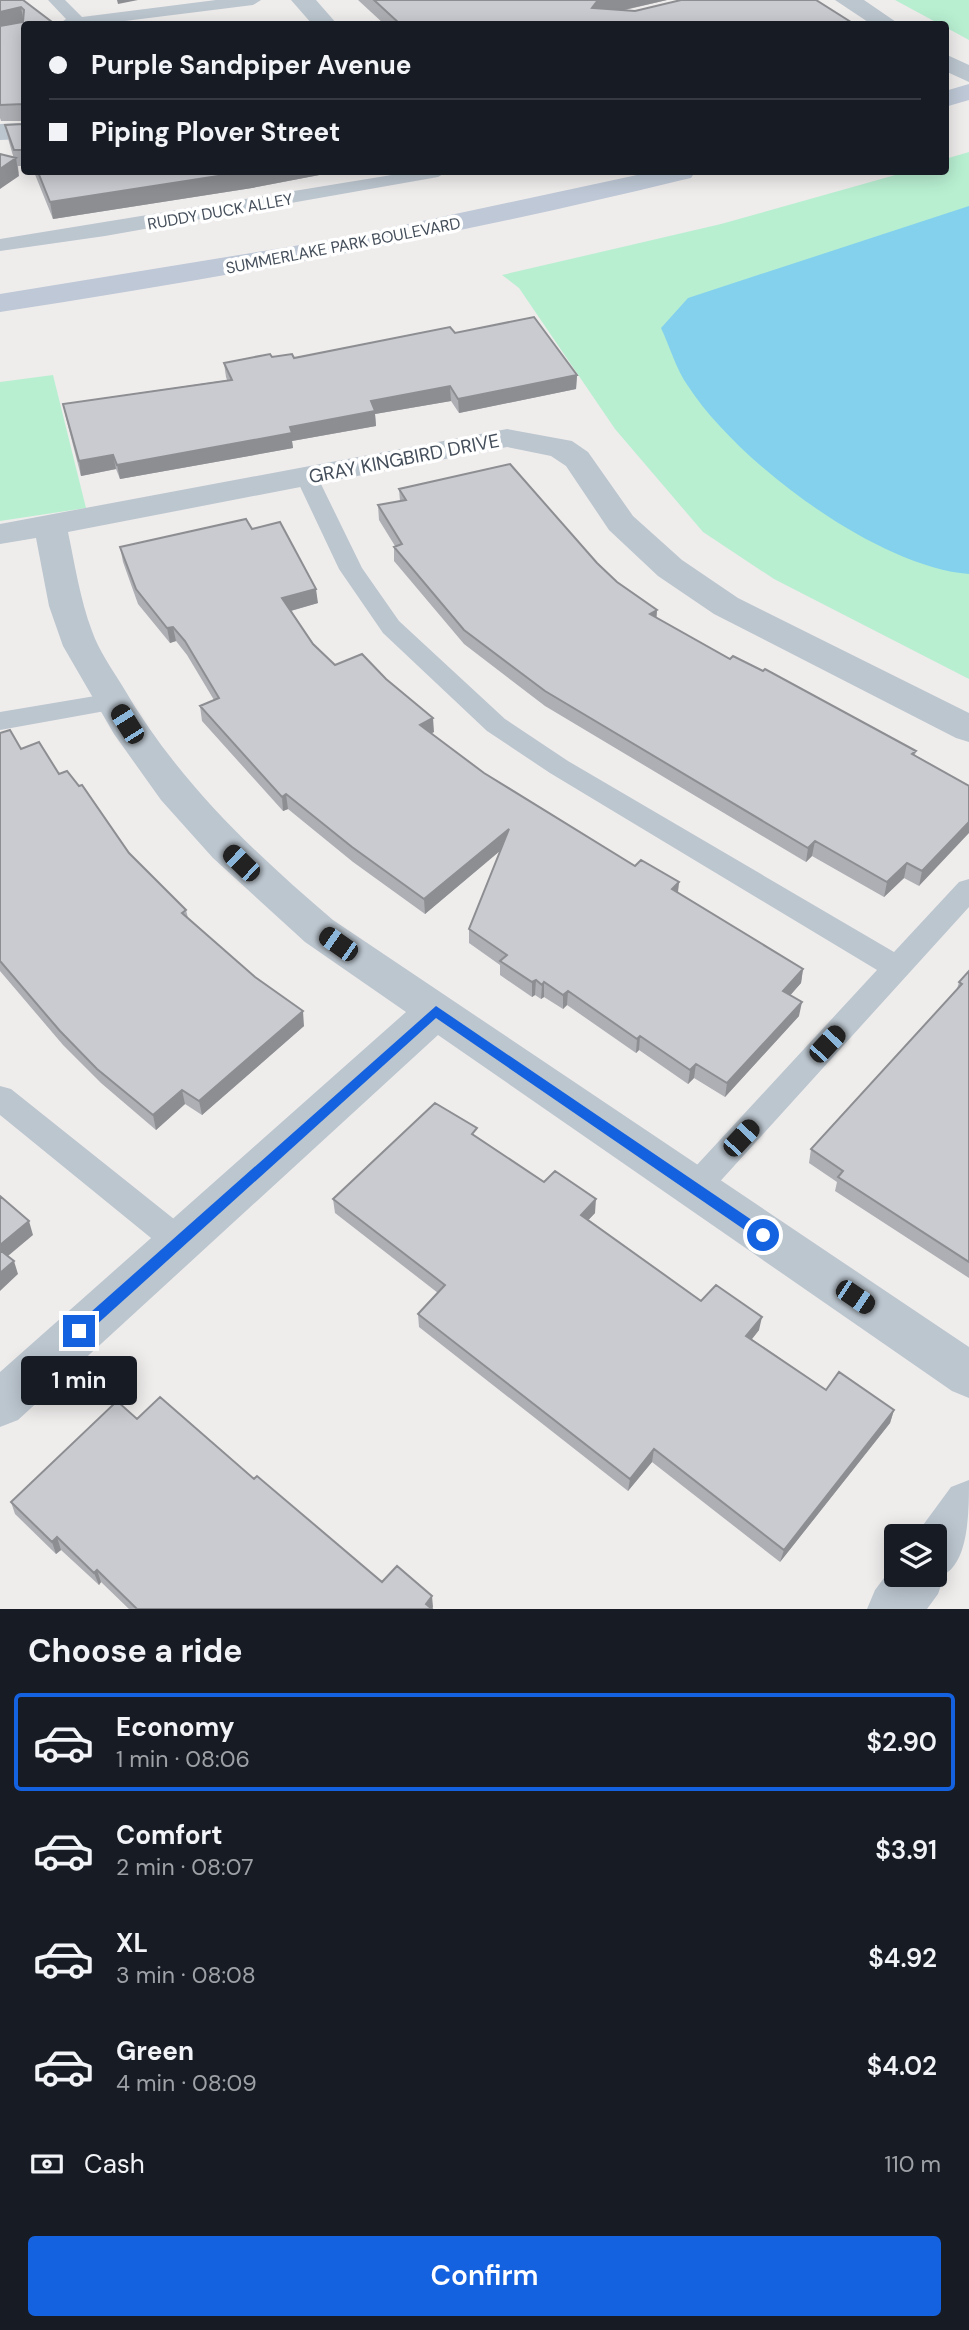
<!DOCTYPE html>
<meta charset="utf-8">
<style>
:root{--surface:#171b24;--page:#242831;--text:#f1f3f6;--muted:#9ea1a6;--line:#363941;--accent:#1562e0}
body{margin:0;font-family:"DM Sans",sans-serif;background:var(--page);color:var(--text);height:100vh;display:flex;flex-direction:column;font-size:26px;white-space:nowrap}
*{box-sizing:border-box;margin:0}
p{font-size:23px;color:var(--muted)}
.icon{flex:none;width:38px;height:38px;fill:none;stroke:currentColor;stroke-width:2;stroke-linecap:round;stroke-linejoin:round}
.map{position:relative;height:1609px;overflow:hidden}
.drawer{display:flex;flex-direction:column;background:var(--surface);flex:1}
.drawer>*{flex:none}
.top-card{position:absolute;left:21px;top:21px;width:928px;height:154px;border-radius:7px;box-shadow:0 4px 18px #0003;display:grid;align-content:center;height:154px;padding:0 28px;background:var(--surface)}
.buttons{position:absolute;left:884px;top:1524px;display:grid;gap:14px}
.buttons a{display:grid;place-items:center;width:63px;height:63px;border-radius:7px;background:var(--surface);box-shadow:0 4px 18px #0003;font-size:35px}
.end{position:absolute;width:32px;height:32px;margin:-16px;border:9px solid #1562e0;background:#fff;box-shadow:0 0 0 4px #fff}
.from{border-radius:50%}
.bubble{position:absolute;height:49px;border-radius:7px;background:var(--surface);box-shadow:0 4px 18px #0003;font-size:23px;font-weight:600;line-height:49px;text-align:center}
.car{position:absolute;width:21px;height:42px;margin:-21px -10px;border-radius:9px;box-shadow:0 0 5px 2px #0007;background:linear-gradient(#222 24%,#8ab4d8 0 40%,#222 0 76%,#8ab4d8 0 86%,#222 0)}
.top-card b{display:flex;align-items:center;gap:24px;height:66px;font-size:26px}
.top-card b+b{border-top:2px solid var(--line)}
.top-card i{width:18px;height:18px;background:var(--text)}
ul{padding:0;list-style:none}
li{display:flex;align-items:center;gap:21px;height:98px;margin:0 14px 10px;padding:0 14px;border:4px solid transparent;border-radius:7px}
li div{flex:1}
li b{display:block;font-size:26px}
li em{font-style:normal;font-weight:600}
li.on{border-color:var(--accent)}
li>.icon{width:63px;height:63px;stroke-width:1.5}
h2{padding:0 28px;font-size:32px;line-height:84px}
.pay{display:flex;align-items:center;gap:18px;height:77px;padding:0 28px;font-size:26px}
.pay p{margin-inline-start:auto}
.action{display:flex;gap:14px;margin-top:auto;padding:14px 28px}
.action a{flex:1;height:80px;border-radius:7px;background:var(--accent);color:#fff;font-size:28px;font-weight:600;line-height:80px;text-align:center}
.map>svg:first-child{display:block}
</style>
<div class="map">
<svg width="969" height="1609" viewBox="0 0 969 1609">
<rect width="100%" height="100%" fill="#efecec"/>
<path fill="#b8efd1" d="M 895,0 L 969,0 L 969,40 Z
M 969,152 L 969,679 L 774,579 L 703,532 L 615,429 L 519,288 L 502,275 L 721,224 L 906,172 L 945,172 L 945,159 Z
M 53,375 L 86,508 L 0,521 L 0,382 Z"/>
<path fill="#84d1ed" d="M 969,206 L 969,574 C 877,567 737,462 688,386 C 676,369 670,347 661,328 L 688,298 Z"/>
<g fill="none" stroke-linecap="round" stroke-linejoin="round">
<path fill="#bcc6cf" fill-rule="evenodd" d="M 48,0 L 65,0 L 82,17 L 216,0 L 261,0 L 253,5 L 101,24 L 59,24 L 66,19 Z
M 410,172 L 447,172 L 438,177 L 105,236 L 0,251 L 0,239 Z
M 307,471 L 318,478 L 362,568 L 399,621 L 505,719 L 568,761 L 894,952 L 959,882 L 969,879 L 969,907 L 705,1198 L 694,1202 L 683,1198 L 678,1189 L 683,1180 L 877,970 L 550,773 L 487,731 L 383,633 L 339,569 L 296,478 Z
M 113,693 L 122,696 L 125,702 L 122,708 L 0,730 L 0,712 Z
M 0,1086 L 11,1089 L 189,1231 L 194,1241 L 189,1251 L 178,1255 L 167,1251 L 0,1115 Z"/>
<path fill="#bcc6cf" fill-rule="evenodd" d="M 291,0 L 316,0 L 337,24 L 312,24 Z
M 835,0 L 864,0 L 899,24 L 871,24 Z
M 945,54 L 969,65 L 969,82 L 945,71 Z
M 24,123 L 24,139 L 0,140 L 0,124 Z
M 507,429 L 572,441 L 588,452 L 633,516 L 682,560 L 738,598 L 969,713 L 969,742 L 956,738 L 714,614 L 658,576 L 609,530 L 566,466 L 551,456 L 507,447 L 68,532 C 75,565 80,599 92,631 C 99,651 112,669 123,687 C 177,780 252,851 333,920 L 969,1347 L 969,1398 L 952,1391 L 438,1035 L 18,1420 L 0,1427 L 0,1372 L 406,1012 L 305,942 L 213,858 L 161,800 L 114,734 L 63,646 L 49,606 L 36,538 L 0,544 L 0,524 Z
M 969,1480 C 969,1510 969,1560 945,1574 L 938,1594 L 927,1609 L 867,1609 L 875,1590 L 896,1562 L 896,1575 L 934,1575 L 934,1536 L 915,1536 L 951,1487 Z"/>
<path fill="#bec8d6" fill-rule="evenodd" d="M 969,84 L 969,100 L 945,107 L 945,91 Z
M 651,172 L 695,172 L 691,178 L 682,180 C 457,235 229,277 0,312 L 0,294 L 343,238 Z"/>
</g>
<path fill="#adafb4" d="M 0,0 L 23,0 L 24,24 L 24,166 L 18,166 L 19,176 L 9,142 L 5,125 L 23,124 L 23,121 L 1,121 L 0,118 Z
M 358,0 L 667,0 L 625,10 L 854,24 L 384,24 Z
M 34,172 L 335,172 L 252,188 L 53,219 Z
M 455,333 L 577,375 L 576,389 L 459,413 L 451,401 L 375,414 L 376,426 L 292,441 L 293,448 L 120,479 L 116,469 L 81,476 L 66,418 L 63,404 L 227,380 L 226,377 L 224,363 L 272,357 L 294,358 Z
M 399,489 L 597,563 L 617,582 L 657,610 L 656,618 L 730,659 L 916,751 L 915,755 L 969,786 L 919,886 L 904,878 L 884,897 L 812,856 L 806,862 L 545,706 L 464,644 L 394,561 L 394,547 L 395,546 L 379,520 L 378,505 L 400,501 Z
M 252,529 L 318,603 L 291,611 L 313,644 L 335,665 L 434,732 L 431,733 L 484,773 L 635,866 L 679,882 L 678,893 L 803,969 L 801,983 L 790,995 L 799,1016 L 725,1097 L 694,1078 L 688,1084 L 639,1050 L 636,1053 L 567,1005 L 563,1009 L 544,997 L 541,999 L 535,995 L 532,997 L 500,975 L 500,965 L 469,943 L 469,929 L 500,851 L 425,914 L 353,862 L 288,809 L 283,811 L 202,721 L 200,706 L 214,700 L 187,655 L 176,641 L 170,643 L 138,604 L 123,562 L 120,547 Z
M 0,733 L 21,749 L 59,774 L 129,853 L 186,910 L 188,918 L 304,1026 L 202,1115 L 185,1104 L 156,1130 L 101,1083 L 63,1045 L 0,971 Z
M 969,971 L 969,1278 L 835,1191 L 837,1182 L 809,1163 L 811,1149 L 957,989 L 959,982 Z
M 477,1137 L 544,1182 L 595,1213 L 588,1220 L 701,1301 L 759,1330 L 752,1339 L 826,1390 L 894,1410 L 890,1423 L 780,1562 L 652,1462 L 628,1491 L 419,1327 L 418,1314 L 438,1293 L 335,1213 L 333,1199 Z
M 137,1419 L 254,1479 L 382,1582 L 432,1596 L 432,1609 L 129,1609 L 101,1582 L 99,1585 L 61,1550 L 56,1554 L 15,1514 L 11,1502 Z"/>
<path fill="#8d8e92" d="M 117,0 L 138,0 L 118,4 Z
M 598,0 L 667,0 L 597,16 L 592,8 Z
M 21,7 L 24,23 L 0,29 L 0,12 Z
M 16,158 L 19,176 L 0,189 L 0,169 Z
M 244,172 L 335,172 L 252,188 L 53,219 L 50,202 Z
M 577,375 L 576,389 L 459,413 L 458,399 Z
M 450,386 L 451,401 L 375,414 L 376,426 L 292,441 L 293,448 L 120,479 L 117,465 L 290,427 L 371,401 Z
M 113,455 L 116,469 L 81,476 L 79,461 Z
M 316,589 L 318,603 L 283,613 L 282,598 Z
M 657,610 L 656,624 L 650,614 Z
M 173,627 L 176,641 L 170,643 L 167,628 Z
M 433,718 L 434,732 L 420,739 L 420,725 Z
M 286,794 L 288,809 L 283,811 L 282,797 Z
M 969,822 L 969,833 L 919,886 L 922,871 Z
M 509,829 L 508,844 L 425,914 L 424,899 Z
M 815,841 L 812,856 L 806,862 L 808,848 Z
M 907,863 L 904,878 L 884,897 L 887,882 Z
M 679,882 L 677,897 L 672,889 Z
M 803,969 L 801,983 L 781,1006 L 783,991 Z
M 536,980 L 535,995 L 532,997 L 532,982 Z
M 544,982 L 544,997 L 541,999 L 542,985 Z
M 568,991 L 567,1005 L 563,1009 L 563,995 Z
M 802,1002 L 799,1016 L 725,1097 L 727,1083 Z
M 303,1011 L 304,1026 L 202,1115 L 199,1101 Z
M 640,1036 L 639,1050 L 636,1053 L 637,1039 Z
M 696,1064 L 694,1078 L 688,1084 L 690,1070 Z
M 182,1090 L 185,1104 L 156,1130 L 153,1115 Z
M 596,1199 L 595,1213 L 580,1229 L 581,1215 Z
M 29,1221 L 33,1235 L 2,1261 L 0,1255 L 0,1245 Z
M 14,1261 L 18,1274 L 0,1291 L 0,1273 Z
M 762,1317 L 759,1330 L 744,1349 L 746,1336 Z
M 894,1410 L 890,1423 L 780,1562 L 784,1550 Z
M 654,1449 L 652,1462 L 628,1491 L 630,1479 Z
M 57,1537 L 61,1550 L 56,1554 L 52,1542 Z
M 97,1570 L 101,1582 L 99,1585 L 94,1573 Z
M 432,1596 L 433,1607 L 432,1609 L 426,1604 Z"/>
<path fill="#c9cbd1" stroke="#8d8e92" stroke-width="2" d="M 0,0 L 23,0 L 52,22 L 52,24 L 24,24 L 24,150 L 14,150 L 5,125 L 23,124 L 23,104 L 0,105 L 0,26 L 23,22 L 24,10 L 21,7 L 0,12 Z
M 374,0 L 600,0 L 598,0 L 592,8 L 635,11 L 681,0 L 816,0 L 854,24 L 400,24 Z
M 269,22 L 270,24 L 251,24 Z
M 0,154 L 16,158 L 0,169 Z
M 38,172 L 244,172 L 50,202 Z
M 534,317 L 577,375 L 458,399 L 450,386 L 371,401 L 375,411 L 290,427 L 292,433 L 117,465 L 113,455 L 79,461 L 63,404 L 232,380 L 224,363 L 270,354 L 272,357 L 292,354 L 294,358 L 450,327 L 455,333 Z
M 510,464 L 597,563 L 617,582 L 657,610 L 650,614 L 730,659 L 733,656 L 763,671 L 765,669 L 916,751 L 912,754 L 969,786 L 969,822 L 922,871 L 907,863 L 887,882 L 815,841 L 808,848 L 545,691 L 464,630 L 394,547 L 402,544 L 378,505 L 406,500 L 399,489 Z
M 246,519 L 252,529 L 280,522 L 316,589 L 282,598 L 313,644 L 335,665 L 362,654 L 386,679 L 433,718 L 420,725 L 484,773 L 635,866 L 641,860 L 679,882 L 672,889 L 803,969 L 783,991 L 802,1002 L 727,1083 L 696,1064 L 690,1070 L 640,1036 L 637,1039 L 568,991 L 563,995 L 544,982 L 542,985 L 536,980 L 532,982 L 500,961 L 507,955 L 469,929 L 509,829 L 424,899 L 352,847 L 286,794 L 282,797 L 200,706 L 219,698 L 185,641 L 173,627 L 167,628 L 136,589 L 120,547 Z
M 10,730 L 21,749 L 39,742 L 59,774 L 67,771 L 79,786 L 82,785 L 129,853 L 186,910 L 182,913 L 255,977 L 303,1011 L 199,1101 L 182,1090 L 153,1115 L 97,1069 L 60,1031 L 0,961 L 0,733 Z
M 969,971 L 969,1262 L 838,1177 L 843,1171 L 811,1149 L 962,984 L 959,982 Z
M 435,1103 L 477,1128 L 472,1134 L 544,1182 L 555,1171 L 596,1199 L 581,1215 L 701,1301 L 716,1285 L 762,1317 L 746,1336 L 826,1390 L 839,1372 L 894,1410 L 784,1550 L 654,1449 L 630,1479 L 418,1314 L 445,1285 L 333,1199 Z
M 0,1196 L 29,1221 L 0,1245 Z
M 0,1250 L 14,1261 L 0,1273 Z
M 160,1397 L 254,1479 L 257,1476 L 382,1582 L 397,1566 L 432,1596 L 426,1604 L 432,1609 L 137,1609 L 97,1570 L 94,1573 L 57,1537 L 52,1542 L 11,1502 L 117,1401 L 137,1419 Z"/>
<path fill="#1562e0" d="M 436,1006 L 768,1231 L 768,1239 L 758,1239 L 436,1018 L 84,1336 L 74,1336 L 74,1327 Z"/>
<g text-anchor="middle" stroke-width="7" stroke-linejoin="round" paint-order="stroke">
<g font-size="16" fill="#444e5a" stroke="#fff">
<text transform="translate(220 211) rotate(-10)" y="6">RUDDY DUCK ALLEY</text>
<text transform="translate(343 245) rotate(-11)" y="6">SUMMERLAKE PARK BOULEVARD</text>
</g>
<g font-size="19" fill="#444e5a" stroke="#fff">
<text transform="translate(404 458) rotate(-11)" y="7">GRAY KINGBIRD DRIVE</text>
</g>
</g>
</svg>
<div class="buttons">
<a><svg class="icon" aria-label="layers" viewBox="0 0 24 24"><path d="M12 4l9 5-9 5-9-5zM3 14l9 5 9-5"/></svg></a>
</div>
<i class="end from" style="left:763px;top:1235px"></i>
<i class="end" style="left:79px;top:1331px"></i>
<div class="bubble" style="left:21px;top:1356px;width:116px">1 min</div>
<i class="car" style="left:127px;top:724px;rotate:328deg"></i>
<i class="car" style="left:241px;top:863px;rotate:314deg"></i>
<i class="car" style="left:338px;top:944px;rotate:305deg"></i>
<i class="car" style="left:827px;top:1044px;rotate:43deg"></i>
<i class="car" style="left:741px;top:1138px;rotate:43deg"></i>
<i class="car" style="left:855px;top:1297px;rotate:124deg"></i>
<div class="top-card">
<b><i class="from"></i>Purple Sandpiper Avenue</b>
<b><i></i>Piping Plover Street</b>
</div>
</div>
<section class="drawer">
<h2>Choose a ride</h2>
<ul>
<li class="on"><svg class="icon" aria-label="car" viewBox="0 0 24 24"><path d="M5 17H2v-5l4-1 3-4h7l3 4 3 1v5h-3M9 17h6M6 11h13"/><circle cx="7" cy="17" r="2"/><circle cx="17" cy="17" r="2"/></svg><div><b>Economy</b><p>1 min · 08:06</p></div><em>$2.90</em></li>
<li><svg class="icon" aria-label="car" viewBox="0 0 24 24"><path d="M5 17H2v-5l4-1 3-4h7l3 4 3 1v5h-3M9 17h6M6 11h13"/><circle cx="7" cy="17" r="2"/><circle cx="17" cy="17" r="2"/></svg><div><b>Comfort</b><p>2 min · 08:07</p></div><em>$3.91</em></li>
<li><svg class="icon" aria-label="car" viewBox="0 0 24 24"><path d="M5 17H2v-5l4-1 3-4h7l3 4 3 1v5h-3M9 17h6M6 11h13"/><circle cx="7" cy="17" r="2"/><circle cx="17" cy="17" r="2"/></svg><div><b>XL</b><p>3 min · 08:08</p></div><em>$4.92</em></li>
<li><svg class="icon" aria-label="car" viewBox="0 0 24 24"><path d="M5 17H2v-5l4-1 3-4h7l3 4 3 1v5h-3M9 17h6M6 11h13"/><circle cx="7" cy="17" r="2"/><circle cx="17" cy="17" r="2"/></svg><div><b>Green</b><p>4 min · 08:09</p></div><em>$4.02</em></li>
</ul>
<div class="pay"><svg class="icon" aria-label="cash" viewBox="0 0 24 24"><path d="M3 7h18v10H3z"/><circle cx="12" cy="12" r="2"/></svg>Cash<p>110 m</p></div>
<div class="action"><a>Confirm</a></div>
</section>
